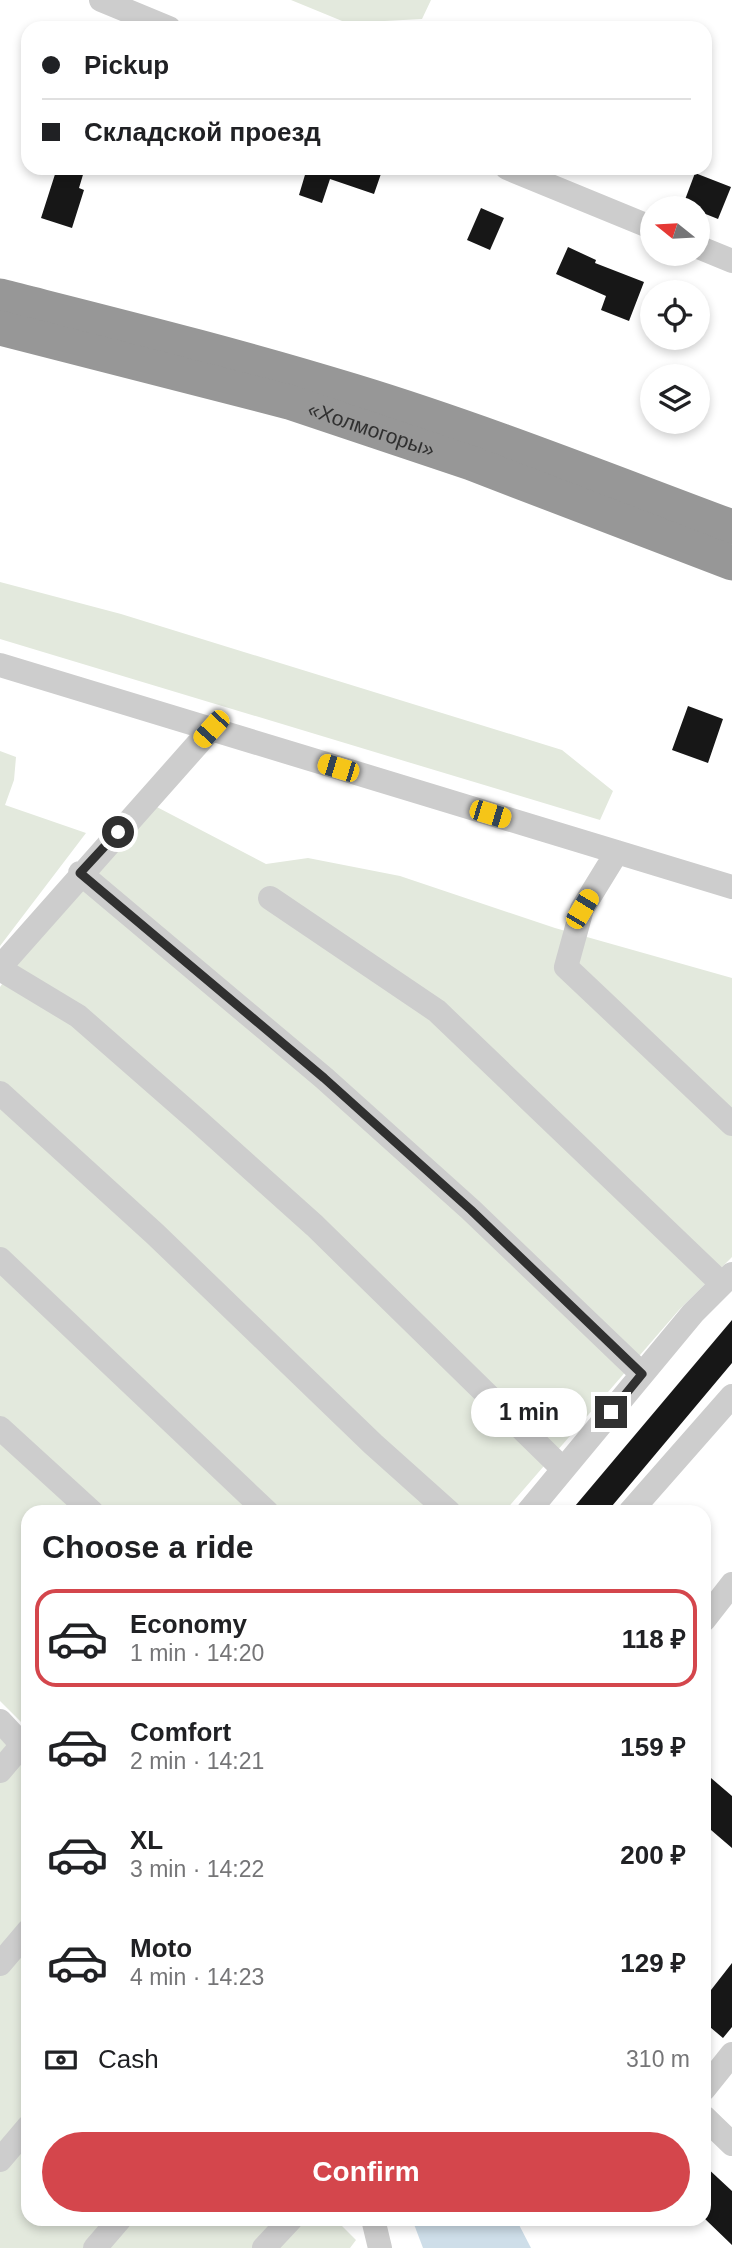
<!DOCTYPE html>
<meta charset="utf-8">
<style>
:root{--surface:#fff;--page:#f6f6f6;--text:#202124;--muted:#757577;--line:#e0e0e0;--accent:#d4464c}
body{margin:0;font-family:Helvetica,sans-serif;background:var(--page);color:var(--text);height:100vh;display:flex;flex-direction:column;font-size:26px;white-space:nowrap}
*{box-sizing:border-box;margin:0}
p{font-size:23px;color:var(--muted)}
.icon{flex:none;width:38px;height:38px;fill:none;stroke:currentColor;stroke-width:2;stroke-linecap:round;stroke-linejoin:round}
.map{position:relative;flex:1;overflow:hidden}
.details{position:absolute;left:21px;top:1505px;width:690px;height:721px;display:flex;flex-direction:column;background:var(--surface);border-radius:21px;box-shadow:0 4px 10px #0003}
.details>*{flex:none}
.hud{position:absolute;left:21px;top:21px;width:691px;height:154px;border-radius:21px;box-shadow:0 4px 10px #0003;display:grid;align-content:center;height:154px;padding:0 21px;background:var(--surface)}
.needle{width:46px;rotate:288deg}
.fabs{position:absolute;left:640px;top:196px;display:grid;gap:14px}
.fabs a{display:grid;place-items:center;width:70px;height:70px;border-radius:50%;background:var(--surface);box-shadow:0 4px 10px #0003;font-size:35px}
.end{position:absolute;width:32px;height:32px;margin:-16px;border:9px solid #303030;background:#fff;box-shadow:0 0 0 4px #fff}
.from{border-radius:50%}
.bubble{position:absolute;height:49px;border-radius:24px;background:var(--surface);box-shadow:0 4px 10px #0003;font-size:23px;font-weight:600;line-height:49px;text-align:center}
.car{position:absolute;width:21px;height:42px;margin:-21px -10px;border-radius:9px;box-shadow:0 0 5px 2px #0007;background:linear-gradient(#f5c518 24%,#345 0 40%,#f5c518 0 76%,#345 0 86%,#f5c518 0)}
.hud b{display:flex;align-items:center;gap:24px;height:66px;font-size:26px}
.hud b+b{border-top:2px solid var(--line)}
.hud i{width:18px;height:18px;background:var(--text)}
ul{padding:0;list-style:none}
li{display:flex;align-items:center;gap:21px;height:98px;margin:0 14px 10px;padding:0 7px;border:4px solid transparent;border-radius:21px}
li div{flex:1}
li b{display:block;font-size:26px}
li em{font-style:normal;font-weight:600}
li.selected{border-color:var(--accent)}
li>.icon{width:63px;height:63px;stroke-width:1.5}
h2{padding:0 21px;font-size:32px;line-height:84px}
.pay{display:flex;align-items:center;gap:18px;height:77px;padding:0 21px;font-size:26px}
.pay p{margin-inline-start:auto}
.action{display:flex;gap:14px;margin-top:auto;padding:14px 21px}
.action a{flex:1;height:80px;border-radius:42px;background:var(--accent);color:#fff;font-size:28px;font-weight:600;line-height:80px;text-align:center}
.map>svg:first-child{display:block}
</style>
<div class="map">
<svg width="732" height="2248" viewBox="0 0 732 2248">
<rect width="100%" height="100%" fill="#fff"/>
<path fill="#e3e9dd" d="M 291,0 L 431,0 L 422,19 L 347,23 Z
M 0,582 L 121,614 L 562,750 L 613,791 L 600,820 L 0,639 Z
M 0,751 L 16,757 L 14,780 L 5,805 L 86,833 L 0,946 Z
M 153,805 L 266,864 L 308,858 L 400,876 L 555,928 L 732,978 L 732,1257 L 679,1310 L 504,1512 L 28,1512 L 28,1729 L 0,1701 L 0,987 L 16,964 Z
M 0,1738 L 28,1766 L 28,2219 L 335,2219 L 356,2240 L 350,2248 L 0,2248 Z"/>
<path fill="#cedee9" d="M 412,2219 L 516,2219 L 531,2248 L 423,2248 Z"/>
<path fill="#171717" d="M 57,168 L 85,168 L 79,188 L 84,190 L 72,228 L 41,218 Z
M 307,168 L 383,168 L 374,194 L 330,179 L 322,203 L 299,195 Z
M 695,173 L 731,187 L 718,219 L 698,211 L 698,208 L 683,205 Z
M 481,208 L 504,218 L 490,250 L 467,240 Z
M 568,247 L 596,260 L 595,263 L 644,282 L 629,321 L 601,310 L 606,296 L 556,274 Z
M 688,706 L 723,719 L 708,763 L 672,750 Z
M 732,1320 L 732,1363 L 607,1512 L 570,1512 Z
M 704,1772 L 732,1796 L 732,1848 L 704,1824 Z
M 732,1963 L 732,2027 L 723,2038 L 704,2022 L 704,1999 Z
M 704,2165 L 732,2191 L 732,2245 L 704,2218 Z"/>
<g fill="none" stroke-linecap="round" stroke-linejoin="round">
<path stroke="#cdcdcd" stroke-width="24" d="M 101,0 L 169,28
M 507,168 L 653,228
M 698,247 L 732,261
M 0,665 L 732,887
M 617,852 L 582,909 L 566,967 L 732,1124
M 80,873 L 324,1078 L 471,1210 L 642,1374
M 270,898 L 437,1011 L 722,1284
M 0,967 L 211,729
M 0,969 L 78,1016 L 198,1121 L 315,1226 L 563,1469
M 0,1093 L 155,1234 L 373,1444 L 449,1512
M 0,1259 L 267,1512
M 0,1428 L 92,1512
M 528,1512 L 693,1313 L 732,1274
M 630,1512 L 732,1396
M 704,1620 L 732,1584
M 0,1721 L 28,1751
M 0,1771 L 22,1745
M 0,1964 L 28,1931
M 704,2089 L 732,2054
M 704,2117 L 732,2144
M 0,2160 L 28,2127
M 373,2219 L 380,2248
M 95,2248 L 120,2219
M 264,2248 L 291,2219"/>
<g stroke="#979797" stroke-width="35">
<path d="M 0,296 C 118,326 236,355 353,391 C 481,430 606,480 732,527"/>
<path id="s1" d="M 0,328 L 289,402 L 471,463 L 732,563"/>
</g>
</g>
<g fill="none" stroke-linecap="round" stroke-linejoin="round">
<path stroke="#303030" stroke-width="9" d="M 118,832 L 80,873 L 324,1078 L 471,1210 L 642,1374 L 611,1412"/>
</g>
<g text-anchor="middle" stroke-width="7" stroke-linejoin="round" paint-order="stroke">
<g font-size="21" fill="#303030" stroke="#fff">
<text dy="7" stroke="none"><textPath href="#s1" startOffset="385">«Холмогоры»</textPath></text>
</g>
</g>
</svg>
<div class="fabs">
<a><svg class="needle" viewBox="-14 -14 28 28"><path d="M0-13l5 13h-10z" fill="#e53935"/><path d="M0 13l5-13h-10z" fill="#757577"/></svg></a>
<a><svg class="icon" aria-label="locate" viewBox="0 0 24 24"><circle cx="12" cy="12" r="6"/><path d="M12 2v4M12 18v4M2 12h4M18 12h4"/></svg></a>
<a><svg class="icon" aria-label="layers" viewBox="0 0 24 24"><path d="M12 4l9 5-9 5-9-5zM3 14l9 5 9-5"/></svg></a>
</div>
<i class="end from" style="left:118px;top:832px"></i>
<i class="end" style="left:611px;top:1412px"></i>
<div class="bubble" style="left:471px;top:1388px;width:116px">1 min</div>
<i class="car" style="left:211px;top:729px;rotate:222deg"></i>
<i class="car" style="left:338px;top:768px;rotate:287deg"></i>
<i class="car" style="left:490px;top:814px;rotate:107deg"></i>
<i class="car" style="left:582px;top:909px;rotate:31deg"></i>
<div class="hud">
<b><i class="from"></i>Pickup</b>
<b><i></i>Складской проезд</b>
</div>
<section class="details">
<h2>Choose a ride</h2>
<ul>
<li class="selected"><svg class="icon" aria-label="car" viewBox="0 0 24 24"><path d="M5 17H2v-5l4-1 3-4h7l3 4 3 1v5h-3M9 17h6M6 11h13"/><circle cx="7" cy="17" r="2"/><circle cx="17" cy="17" r="2"/></svg><div><b>Economy</b><p>1 min · 14:20</p></div><em>118 ₽</em></li>
<li><svg class="icon" aria-label="car" viewBox="0 0 24 24"><path d="M5 17H2v-5l4-1 3-4h7l3 4 3 1v5h-3M9 17h6M6 11h13"/><circle cx="7" cy="17" r="2"/><circle cx="17" cy="17" r="2"/></svg><div><b>Comfort</b><p>2 min · 14:21</p></div><em>159 ₽</em></li>
<li><svg class="icon" aria-label="car" viewBox="0 0 24 24"><path d="M5 17H2v-5l4-1 3-4h7l3 4 3 1v5h-3M9 17h6M6 11h13"/><circle cx="7" cy="17" r="2"/><circle cx="17" cy="17" r="2"/></svg><div><b>XL</b><p>3 min · 14:22</p></div><em>200 ₽</em></li>
<li><svg class="icon" aria-label="car" viewBox="0 0 24 24"><path d="M5 17H2v-5l4-1 3-4h7l3 4 3 1v5h-3M9 17h6M6 11h13"/><circle cx="7" cy="17" r="2"/><circle cx="17" cy="17" r="2"/></svg><div><b>Moto</b><p>4 min · 14:23</p></div><em>129 ₽</em></li>
</ul>
<div class="pay"><svg class="icon" aria-label="cash" viewBox="0 0 24 24"><path d="M3 7h18v10H3z"/><circle cx="12" cy="12" r="2"/></svg>Cash<p>310 m</p></div>
<div class="action"><a>Confirm</a></div>
</section>
</div>
